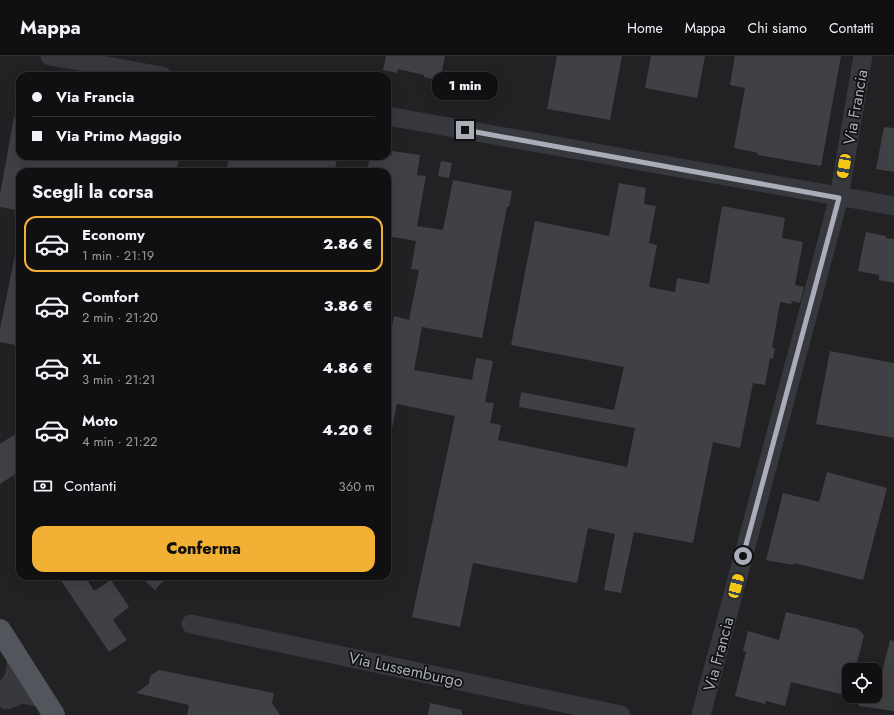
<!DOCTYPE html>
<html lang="it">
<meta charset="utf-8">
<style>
:root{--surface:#101012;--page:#1e1e20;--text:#f1f3f6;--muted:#9c9d9f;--line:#303032;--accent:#f2b134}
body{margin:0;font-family:Jost,sans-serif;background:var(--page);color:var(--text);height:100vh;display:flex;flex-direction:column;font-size:15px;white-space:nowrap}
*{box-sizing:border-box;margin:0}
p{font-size:13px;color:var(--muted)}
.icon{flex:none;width:22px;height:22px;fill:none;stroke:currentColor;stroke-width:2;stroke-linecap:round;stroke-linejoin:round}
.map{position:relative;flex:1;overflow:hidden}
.drawer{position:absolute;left:16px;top:112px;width:375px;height:412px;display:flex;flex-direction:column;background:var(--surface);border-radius:12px;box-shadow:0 4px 16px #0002,0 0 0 1px var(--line)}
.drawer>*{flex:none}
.hud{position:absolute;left:16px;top:16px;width:375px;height:88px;border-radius:12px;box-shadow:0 4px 16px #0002,0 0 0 1px var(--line);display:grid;align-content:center;height:88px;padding:0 16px;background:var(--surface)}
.controls{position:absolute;left:842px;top:607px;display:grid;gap:8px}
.controls a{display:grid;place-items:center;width:40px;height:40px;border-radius:8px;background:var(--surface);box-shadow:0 4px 16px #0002,0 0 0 1px var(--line);font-size:20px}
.end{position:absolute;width:18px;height:18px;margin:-9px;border:5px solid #a8adb8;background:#111;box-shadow:0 0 0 2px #111}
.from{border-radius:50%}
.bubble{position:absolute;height:28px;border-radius:12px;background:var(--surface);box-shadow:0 4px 16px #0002,0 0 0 1px var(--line);font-size:13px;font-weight:800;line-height:28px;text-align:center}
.car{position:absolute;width:12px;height:24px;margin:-12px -6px;border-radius:5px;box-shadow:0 0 3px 1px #0007;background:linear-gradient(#f5c518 24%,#345 0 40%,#f5c518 0 76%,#345 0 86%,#f5c518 0)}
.hud b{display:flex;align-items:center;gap:14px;height:38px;font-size:15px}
.hud b+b{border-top:1px solid var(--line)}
.hud i{width:10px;height:10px;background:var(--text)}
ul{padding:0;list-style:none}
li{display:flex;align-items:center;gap:12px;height:56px;margin:0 8px 6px;padding:0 8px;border:2px solid transparent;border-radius:12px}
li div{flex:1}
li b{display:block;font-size:15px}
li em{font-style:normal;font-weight:800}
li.active{border-color:var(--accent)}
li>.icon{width:36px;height:36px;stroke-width:1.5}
h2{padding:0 16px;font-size:18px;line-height:48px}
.pay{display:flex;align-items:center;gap:10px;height:44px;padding:0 16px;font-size:15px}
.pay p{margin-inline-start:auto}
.button{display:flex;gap:8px;margin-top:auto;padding:8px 16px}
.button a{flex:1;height:46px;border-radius:12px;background:var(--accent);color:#111;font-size:16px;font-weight:800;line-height:46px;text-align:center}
header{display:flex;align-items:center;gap:24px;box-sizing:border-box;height:56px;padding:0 20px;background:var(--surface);border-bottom:1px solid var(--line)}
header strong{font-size:19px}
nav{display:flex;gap:22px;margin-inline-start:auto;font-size:14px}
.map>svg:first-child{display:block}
</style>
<header>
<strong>Mappa</strong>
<nav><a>Home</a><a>Mappa</a><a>Chi siamo</a><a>Contatti</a></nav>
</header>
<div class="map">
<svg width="894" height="659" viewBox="0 0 894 659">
<rect width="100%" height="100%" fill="#161618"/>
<path fill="#222225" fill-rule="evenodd" d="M 0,0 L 894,0 L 894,659 L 0,659 ZM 20,20 L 387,20 L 387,100 L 20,100 ZM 20,116 L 387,116 L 387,520 L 20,520 ZM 849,614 L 875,614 L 875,640 L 849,640 Z"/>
<path fill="#404145" d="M 386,0 L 445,0 L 440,25 L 424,21 L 424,19 L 398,13 L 397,17 L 383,14 Z
M 557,0 L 622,0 L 610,64 L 547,53 Z
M 651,0 L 705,0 L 697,42 L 645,32 Z
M 735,0 L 841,0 L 821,110 L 758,99 L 758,97 L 734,92 L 745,32 L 730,29 Z
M 14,61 L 20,61 L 20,100 L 180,100 L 176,116 L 20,116 L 20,155 L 0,151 L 0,139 Z
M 884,71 L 894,72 L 894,116 L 876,113 Z
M 392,95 L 420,99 L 417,119 L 426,120 L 417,170 L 443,174 L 453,124 L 512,135 L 509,151 L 507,151 L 482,282 L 422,271 L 414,314 L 472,324 L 476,302 L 493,305 L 485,346 L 494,347 L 490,367 L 501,369 L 498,384 L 627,411 L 635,372 L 519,351 L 521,336 L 614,354 L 624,311 L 511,289 L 535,165 L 609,180 L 619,127 L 646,132 L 644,148 L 656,150 L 649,187 L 657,189 L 649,231 L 675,236 L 677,222 L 709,228 L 722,150 L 785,162 L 782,182 L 803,186 L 795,229 L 804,231 L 800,247 L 792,245 L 791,248 L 780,246 L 772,292 L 775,292 L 773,303 L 770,302 L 765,329 L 753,327 L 740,392 L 713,386 L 693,487 L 634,476 L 621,537 L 604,534 L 615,478 L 588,472 L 577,527 L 473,507 L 460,571 L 412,561 L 455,360 L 397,348 L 392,372 L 387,371 L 387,294 L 394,260 L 409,264 L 419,214 L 411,213 L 416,185 L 387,180 L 387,116 L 367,116 L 370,100 L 391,100 Z
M 229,100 L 317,100 L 337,104 L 334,116 L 226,116 Z
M 441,105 L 452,107 L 449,122 L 438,120 Z
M 866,176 L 886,180 L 886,182 L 894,183 L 894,227 L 879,224 L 879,219 L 858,215 Z
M 15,199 L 20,200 L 20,290 L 0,286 L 0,273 Z
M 830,295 L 894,307 L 894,382 L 816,368 Z
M 20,375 L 20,415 L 0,428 L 0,388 Z
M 827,416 L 887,432 L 863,524 L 794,507 L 793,509 L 766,504 L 783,437 L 819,446 Z
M 58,520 L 85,520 L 94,535 L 111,524 L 129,551 L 113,564 L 127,584 L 109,596 Z
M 140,520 L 168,520 L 155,534 Z
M 786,556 L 858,573 L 864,579 L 855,614 L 849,614 L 849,640 L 791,626 L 785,650 L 766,645 L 765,648 L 735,640 L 746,596 L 743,595 L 748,575 L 779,584 Z
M 890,584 L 894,585 L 894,655 L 859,650 L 860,640 L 875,640 L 875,627 L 879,628 Z
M 159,614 L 274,637 L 272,647 L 280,659 L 187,659 L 189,649 L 136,637 L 149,628 L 150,620 Z
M 430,647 L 462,654 L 462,659 L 428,659 Z"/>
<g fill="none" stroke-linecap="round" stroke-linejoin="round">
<path stroke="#37383d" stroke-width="19" d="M 50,0 L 162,20
M 387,60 L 894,150
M 191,568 L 621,659
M 1,637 C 15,625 17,617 16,599
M 7,644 L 22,638 L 43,642
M 701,659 L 839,141 L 863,0"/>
<path stroke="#53555c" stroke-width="22" d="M 0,574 L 54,659"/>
</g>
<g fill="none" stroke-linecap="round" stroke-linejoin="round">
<path stroke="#a8adb8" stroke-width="5" d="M 465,74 L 839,142 L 743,500"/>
</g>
<g text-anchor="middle" stroke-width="3.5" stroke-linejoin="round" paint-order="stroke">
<g font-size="16" fill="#a8adb8" stroke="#111113">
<text transform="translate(855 51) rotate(-80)" y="6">Via Francia</text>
<text transform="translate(718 598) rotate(-75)" y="6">Via Francia</text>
<text transform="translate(406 613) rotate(12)" y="6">Via Lussemburgo</text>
</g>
</g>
</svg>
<div class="controls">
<a><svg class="icon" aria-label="locate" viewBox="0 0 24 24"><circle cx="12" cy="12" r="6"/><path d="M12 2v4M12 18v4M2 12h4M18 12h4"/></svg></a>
</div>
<i class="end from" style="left:743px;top:500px"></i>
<i class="end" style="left:465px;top:74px"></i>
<div class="bubble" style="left:432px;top:16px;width:66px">1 min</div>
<i class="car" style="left:844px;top:110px;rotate:190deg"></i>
<i class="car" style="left:736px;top:530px;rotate:15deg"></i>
<div class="hud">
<b><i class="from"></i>Via Francia</b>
<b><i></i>Via Primo Maggio</b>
</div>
<section class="drawer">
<h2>Scegli la corsa</h2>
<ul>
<li class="active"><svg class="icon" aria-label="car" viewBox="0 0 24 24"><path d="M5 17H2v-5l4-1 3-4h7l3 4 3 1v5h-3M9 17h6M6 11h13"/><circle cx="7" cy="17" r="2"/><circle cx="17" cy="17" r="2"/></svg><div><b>Economy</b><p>1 min · 21:19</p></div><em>2.86 €</em></li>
<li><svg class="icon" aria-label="car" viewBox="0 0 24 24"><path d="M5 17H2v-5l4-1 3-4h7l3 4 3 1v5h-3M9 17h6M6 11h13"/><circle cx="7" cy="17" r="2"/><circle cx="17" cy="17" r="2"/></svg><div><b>Comfort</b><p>2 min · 21:20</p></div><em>3.86 €</em></li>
<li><svg class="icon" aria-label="car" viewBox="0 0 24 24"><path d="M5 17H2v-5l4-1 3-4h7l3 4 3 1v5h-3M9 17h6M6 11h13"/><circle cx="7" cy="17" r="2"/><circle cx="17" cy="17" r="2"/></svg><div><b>XL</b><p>3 min · 21:21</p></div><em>4.86 €</em></li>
<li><svg class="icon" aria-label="car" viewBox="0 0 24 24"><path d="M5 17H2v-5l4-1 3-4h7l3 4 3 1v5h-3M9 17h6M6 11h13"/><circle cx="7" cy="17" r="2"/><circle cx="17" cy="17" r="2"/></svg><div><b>Moto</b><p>4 min · 21:22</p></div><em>4.20 €</em></li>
</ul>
<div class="pay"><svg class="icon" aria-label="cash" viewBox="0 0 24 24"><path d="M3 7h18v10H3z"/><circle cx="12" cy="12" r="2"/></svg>Contanti<p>360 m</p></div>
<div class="button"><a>Conferma</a></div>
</section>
</div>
